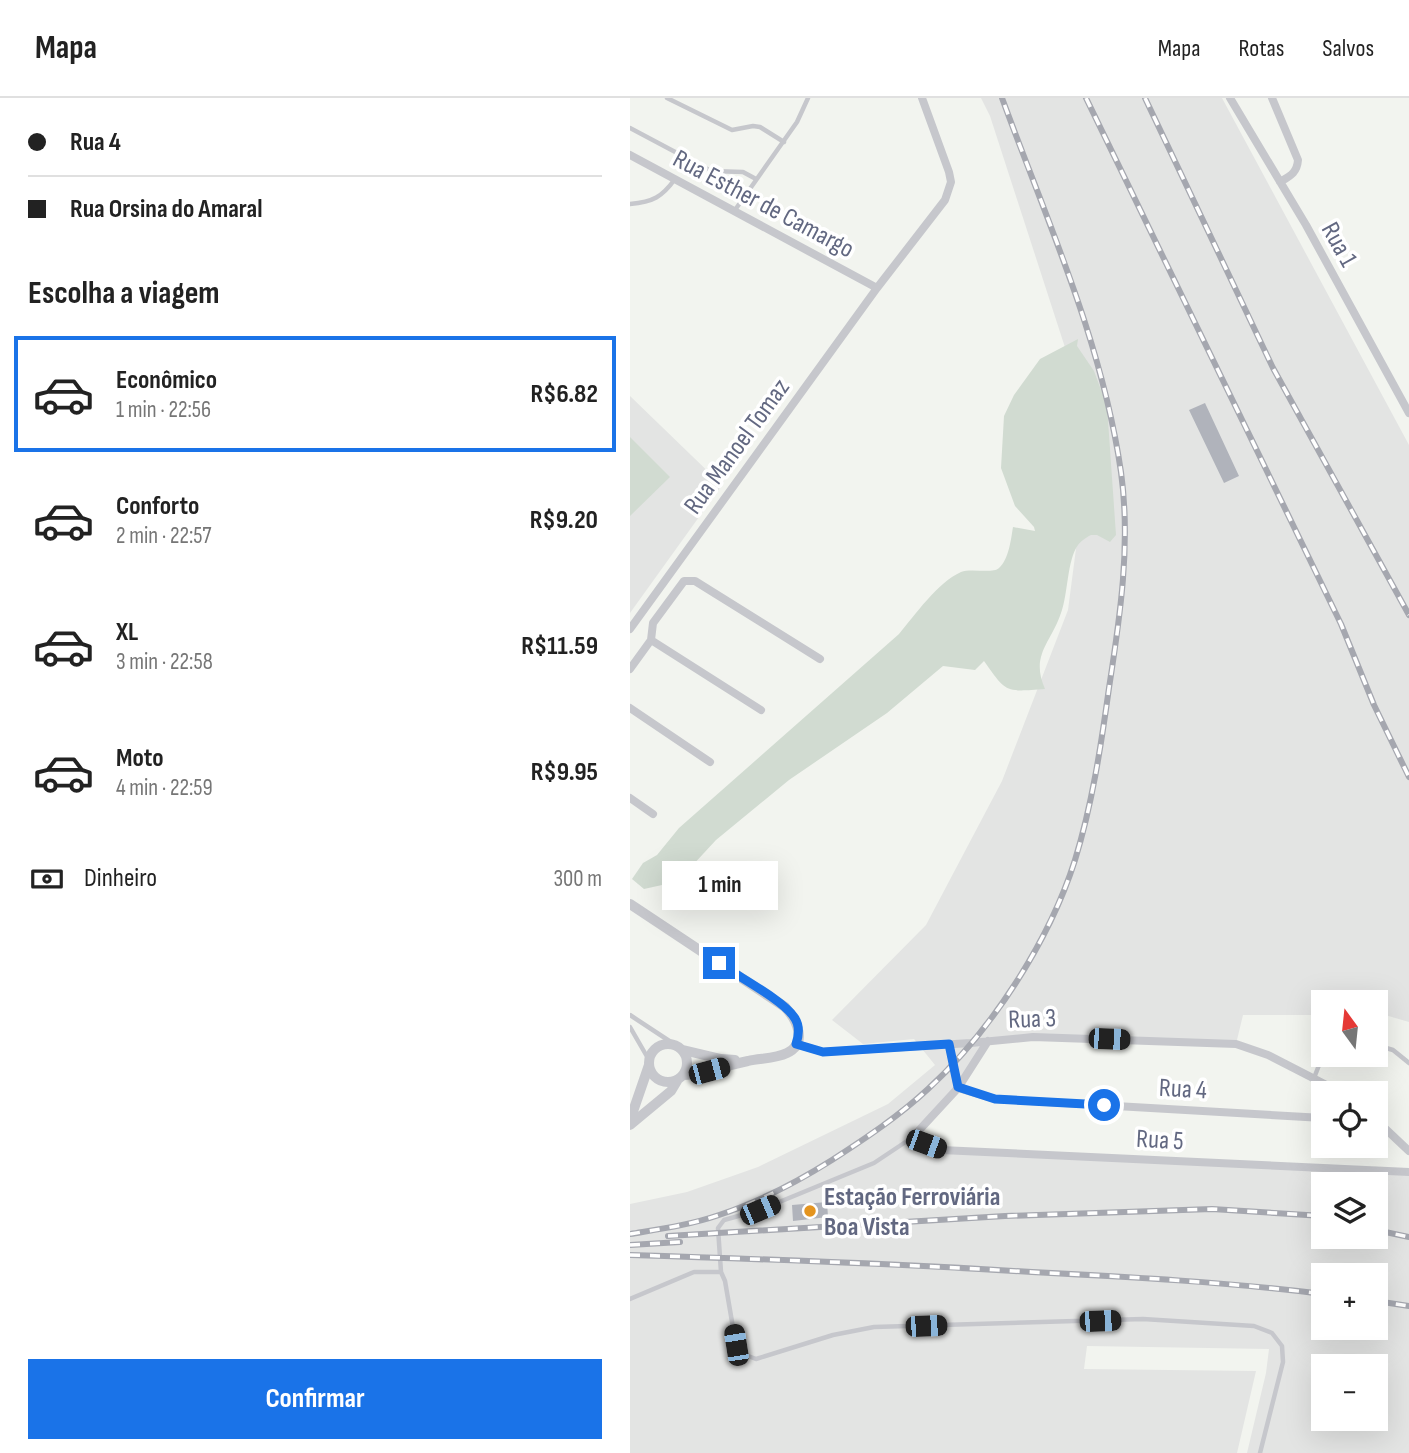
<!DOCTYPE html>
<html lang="pt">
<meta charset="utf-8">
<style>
:root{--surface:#fff;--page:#f2f2f2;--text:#222;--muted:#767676;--line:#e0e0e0;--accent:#1a73e8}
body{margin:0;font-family:"Sofia Sans Condensed",sans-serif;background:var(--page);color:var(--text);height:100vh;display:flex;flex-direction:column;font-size:26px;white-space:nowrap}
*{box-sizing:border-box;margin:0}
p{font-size:23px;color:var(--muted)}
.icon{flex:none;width:38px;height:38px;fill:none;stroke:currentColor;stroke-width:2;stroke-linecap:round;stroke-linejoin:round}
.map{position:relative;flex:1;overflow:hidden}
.drawer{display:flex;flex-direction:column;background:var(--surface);width:630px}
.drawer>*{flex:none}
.top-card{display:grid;align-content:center;height:154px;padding:0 28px;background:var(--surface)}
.needle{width:46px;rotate:345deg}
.controls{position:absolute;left:681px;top:892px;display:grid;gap:14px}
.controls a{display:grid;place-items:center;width:77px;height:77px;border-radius:0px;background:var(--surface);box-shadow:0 7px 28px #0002;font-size:35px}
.end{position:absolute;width:32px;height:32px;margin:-16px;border:9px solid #1a73e8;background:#fff;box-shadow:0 0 0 4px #fff}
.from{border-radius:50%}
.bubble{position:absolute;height:49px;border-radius:0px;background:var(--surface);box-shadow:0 7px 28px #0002;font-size:23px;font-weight:700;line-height:49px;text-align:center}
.car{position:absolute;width:21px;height:42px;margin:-21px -10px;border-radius:9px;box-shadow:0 0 5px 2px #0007;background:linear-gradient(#222 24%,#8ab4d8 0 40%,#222 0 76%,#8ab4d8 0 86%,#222 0)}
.top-card b{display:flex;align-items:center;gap:24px;height:66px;font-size:26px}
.top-card b+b{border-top:2px solid var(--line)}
.top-card i{width:18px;height:18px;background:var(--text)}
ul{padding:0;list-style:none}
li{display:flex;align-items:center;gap:21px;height:116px;margin:0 14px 10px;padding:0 14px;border:4px solid transparent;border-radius:0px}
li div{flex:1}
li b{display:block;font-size:26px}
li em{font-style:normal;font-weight:700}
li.on{border-color:var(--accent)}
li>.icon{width:63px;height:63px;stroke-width:1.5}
h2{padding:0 28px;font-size:32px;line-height:84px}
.pay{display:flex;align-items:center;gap:18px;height:77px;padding:0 28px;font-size:26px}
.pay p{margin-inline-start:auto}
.action{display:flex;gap:14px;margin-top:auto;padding:14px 28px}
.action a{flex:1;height:80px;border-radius:0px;background:var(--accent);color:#fff;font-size:28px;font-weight:700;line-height:80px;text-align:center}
header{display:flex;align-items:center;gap:42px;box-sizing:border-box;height:98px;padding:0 35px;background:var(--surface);border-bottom:2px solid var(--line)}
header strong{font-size:33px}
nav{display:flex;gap:38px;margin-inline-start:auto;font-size:24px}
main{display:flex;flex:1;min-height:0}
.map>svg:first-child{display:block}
</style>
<header>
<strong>Mapa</strong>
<nav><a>Mapa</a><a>Rotas</a><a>Salvos</a></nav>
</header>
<main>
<section class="drawer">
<div class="top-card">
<b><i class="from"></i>Rua 4</b>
<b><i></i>Rua Orsina do Amaral</b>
</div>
<h2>Escolha a viagem</h2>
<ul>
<li class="on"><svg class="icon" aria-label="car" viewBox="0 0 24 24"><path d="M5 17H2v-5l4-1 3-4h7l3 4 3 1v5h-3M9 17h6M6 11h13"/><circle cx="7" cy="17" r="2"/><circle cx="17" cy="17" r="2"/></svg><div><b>Econômico</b><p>1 min · 22:56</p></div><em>R$6.82</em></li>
<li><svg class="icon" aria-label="car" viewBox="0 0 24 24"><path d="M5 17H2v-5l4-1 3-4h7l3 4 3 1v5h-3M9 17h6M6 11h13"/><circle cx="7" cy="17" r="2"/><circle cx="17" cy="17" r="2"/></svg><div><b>Conforto</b><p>2 min · 22:57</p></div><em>R$9.20</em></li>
<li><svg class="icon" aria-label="car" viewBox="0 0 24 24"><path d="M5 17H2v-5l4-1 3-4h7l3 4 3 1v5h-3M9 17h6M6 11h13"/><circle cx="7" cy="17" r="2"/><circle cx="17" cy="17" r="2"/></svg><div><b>XL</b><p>3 min · 22:58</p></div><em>R$11.59</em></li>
<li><svg class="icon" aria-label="car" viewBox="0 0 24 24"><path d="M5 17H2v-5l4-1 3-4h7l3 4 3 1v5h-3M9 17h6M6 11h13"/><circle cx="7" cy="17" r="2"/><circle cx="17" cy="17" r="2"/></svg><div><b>Moto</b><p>4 min · 22:59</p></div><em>R$9.95</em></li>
</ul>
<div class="pay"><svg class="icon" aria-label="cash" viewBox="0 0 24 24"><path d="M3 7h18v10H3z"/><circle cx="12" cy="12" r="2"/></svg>Dinheiro<p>300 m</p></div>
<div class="action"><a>Confirmar</a></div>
</section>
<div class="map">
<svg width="779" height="1355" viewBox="0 0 779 1355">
<rect width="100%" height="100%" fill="#f2f4ef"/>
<path fill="#e3e4e3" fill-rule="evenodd" d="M 351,0 L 592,0 L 779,347 L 779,924 L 755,917 L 746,917 L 746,905 L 693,905 L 693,917 L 613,917 L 606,946 L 403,939 L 359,943 L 328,990 L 281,1041 L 311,1052 L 779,1074 L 779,1355 L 617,1355 L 636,1275 L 639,1251 L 457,1248 L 454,1271 L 626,1273 L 607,1355 L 0,1355 L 0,1106 L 57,1094 L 128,1069 L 258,1006 L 305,967 L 284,941 L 233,946 L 202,922 L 296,827 L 372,683 L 438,512 L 447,443 L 442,271 L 360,18 ZM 693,1087 L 746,1087 L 746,1139 L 693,1139 ZM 693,1178 L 746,1178 L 746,1230 L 693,1230 ZM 693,1269 L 746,1269 L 746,1321 L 693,1321 Z
M 0,298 L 92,387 L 0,515 Z"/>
<path fill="#d1dbd1" d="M 448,241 L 447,248 L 464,273 L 477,308 L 486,437 L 480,444 L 467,437 L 461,437 C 457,439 451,443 448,447 C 437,462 438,497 431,515 C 421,545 400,557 415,591 C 374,594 377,595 354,563 L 345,572 L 313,568 L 257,615 L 159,682 L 86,742 L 61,769 L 32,787 L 14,791 L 2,781 L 13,765 L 27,757 L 49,730 L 269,536 C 285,517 308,484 331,474 C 341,470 363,476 369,470 C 379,461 381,441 383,429 L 405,433 L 404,429 L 385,408 L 371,370 L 374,318 L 384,297 L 410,261 Z
M 0,339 L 40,379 L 0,418 Z"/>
<path fill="#b0b3bb" d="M 575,305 L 609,378 L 594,385 L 559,312 Z
M 197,1104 L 198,1119 L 163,1123 L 162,1107 Z"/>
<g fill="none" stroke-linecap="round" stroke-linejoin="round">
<path stroke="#c6c7cc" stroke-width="4.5" d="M 37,0 L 102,32 L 123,28 L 130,29 L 154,44
M 0,30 L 81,73 L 113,74 L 126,81
M 0,106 C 23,104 32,99 45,81
M 105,112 L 167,24 L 178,0
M 0,917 L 50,950
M 0,929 L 19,962
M 746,947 L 763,952 L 779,965
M 684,980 L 693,957
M 91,1174 L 88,1130 L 94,1122 L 130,1112 L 244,1065 L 280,1041
M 0,1201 L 64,1174 L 91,1174 L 95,1183 L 106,1247 L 113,1256 L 126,1261 L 203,1237 L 244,1229 L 513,1221 L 624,1228 L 642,1235 L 652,1248 L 653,1264 L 630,1355"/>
<path stroke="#c6c7cc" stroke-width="8" d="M 600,0 L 676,127 L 779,315
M 642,0 L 668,62 C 667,75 660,78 650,84
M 0,57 L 247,190
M 0,531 L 247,190 L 315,102 L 321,84 L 319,74 L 292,0
M 21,542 L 131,612
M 0,571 L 21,542 L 23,525 L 54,483 L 65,483 L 190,561
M 0,610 L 80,664
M 0,700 L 23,716
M 358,943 L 328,990 L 281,1041 L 311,1052 L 779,1074
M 166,946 L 193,954 L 341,945 L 403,939 L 606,946 L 638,957 L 714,996
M 319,946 L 328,990 L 365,1001 L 693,1020
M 746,1022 L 779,1053"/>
<path stroke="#c6c7cc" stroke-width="10" d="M 0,806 L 155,909 C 167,922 178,945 157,955 C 145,961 130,960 118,963 C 97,967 76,976 54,977
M19 965a19 19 0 1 1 38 0a19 19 0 1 1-38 0Z
M 53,952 L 91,961 L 105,962
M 0,1022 L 19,967
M 0,1027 L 41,993 L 47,983"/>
<g stroke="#a5a7af" stroke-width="6">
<path id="rail" d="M 456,0 L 711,526 L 744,607 L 779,679
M 515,0 L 643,270 L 779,517
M 746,1132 L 779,1139
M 0,1136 C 30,1131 60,1127 89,1117 C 129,1104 167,1084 202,1062 C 236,1040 269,1018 298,991 C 361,933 419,844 445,762 C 462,707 471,648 479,590 C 490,519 501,446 491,374 C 472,243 417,123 372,0
M 38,1138 L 375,1118 L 582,1111 L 693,1118
M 0,1147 L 50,1144
M 0,1157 C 134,1161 268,1166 402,1174 C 500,1179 597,1184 693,1196
M 746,1203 L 779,1208"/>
</g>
<use href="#rail" stroke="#fff" stroke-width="3.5" stroke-dasharray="10" stroke-linecap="butt"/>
</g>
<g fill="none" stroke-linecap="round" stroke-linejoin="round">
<path stroke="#1a73e8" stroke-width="9" d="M 89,865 C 107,878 153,902 164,919 C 170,927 169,937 166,946 L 193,954 L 319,946 L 328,989 L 365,1001 L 474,1007"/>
</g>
<circle fill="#e4941f" stroke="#fff" stroke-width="2.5" cx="180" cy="1113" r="7"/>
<g text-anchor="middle" stroke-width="7" stroke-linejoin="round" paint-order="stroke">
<g font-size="26" fill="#626881" stroke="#fff">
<text transform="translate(134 105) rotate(28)" y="9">Rua Esther de Camargo</text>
<text transform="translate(710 146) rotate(61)" y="9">Rua 1</text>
<text transform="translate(106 348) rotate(-54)" y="9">Rua Manoel Tomaz</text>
<text transform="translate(402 920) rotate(-2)" y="9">Rua 3</text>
<text transform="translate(553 990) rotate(3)" y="9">Rua 4</text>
<text transform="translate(530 1041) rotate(3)" y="9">Rua 5</text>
</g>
<g font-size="26" font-weight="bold" fill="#626881" stroke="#fff" text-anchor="start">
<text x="194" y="1107">Estação Ferroviária<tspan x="194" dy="30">Boa Vista</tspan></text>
</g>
</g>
</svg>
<div class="controls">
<a><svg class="needle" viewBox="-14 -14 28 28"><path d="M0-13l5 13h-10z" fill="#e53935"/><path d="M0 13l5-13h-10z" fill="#767676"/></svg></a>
<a><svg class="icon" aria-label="locate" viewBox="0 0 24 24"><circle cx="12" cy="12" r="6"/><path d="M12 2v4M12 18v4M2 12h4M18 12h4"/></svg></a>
<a><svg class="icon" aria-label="layers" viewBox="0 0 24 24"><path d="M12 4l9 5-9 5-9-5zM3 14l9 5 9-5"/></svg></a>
<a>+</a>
<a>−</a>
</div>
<i class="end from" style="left:474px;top:1007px"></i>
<i class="end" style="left:89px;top:865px"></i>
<div class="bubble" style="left:32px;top:763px;width:116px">1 min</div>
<i class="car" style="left:479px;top:941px;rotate:92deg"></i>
<i class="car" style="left:79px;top:973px;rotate:75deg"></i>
<i class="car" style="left:296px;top:1046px;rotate:110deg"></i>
<i class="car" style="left:130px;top:1112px;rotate:67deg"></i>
<i class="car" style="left:470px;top:1223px;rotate:88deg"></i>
<i class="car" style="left:296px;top:1228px;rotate:88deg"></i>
<i class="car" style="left:106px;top:1247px;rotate:351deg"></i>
</div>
</main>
